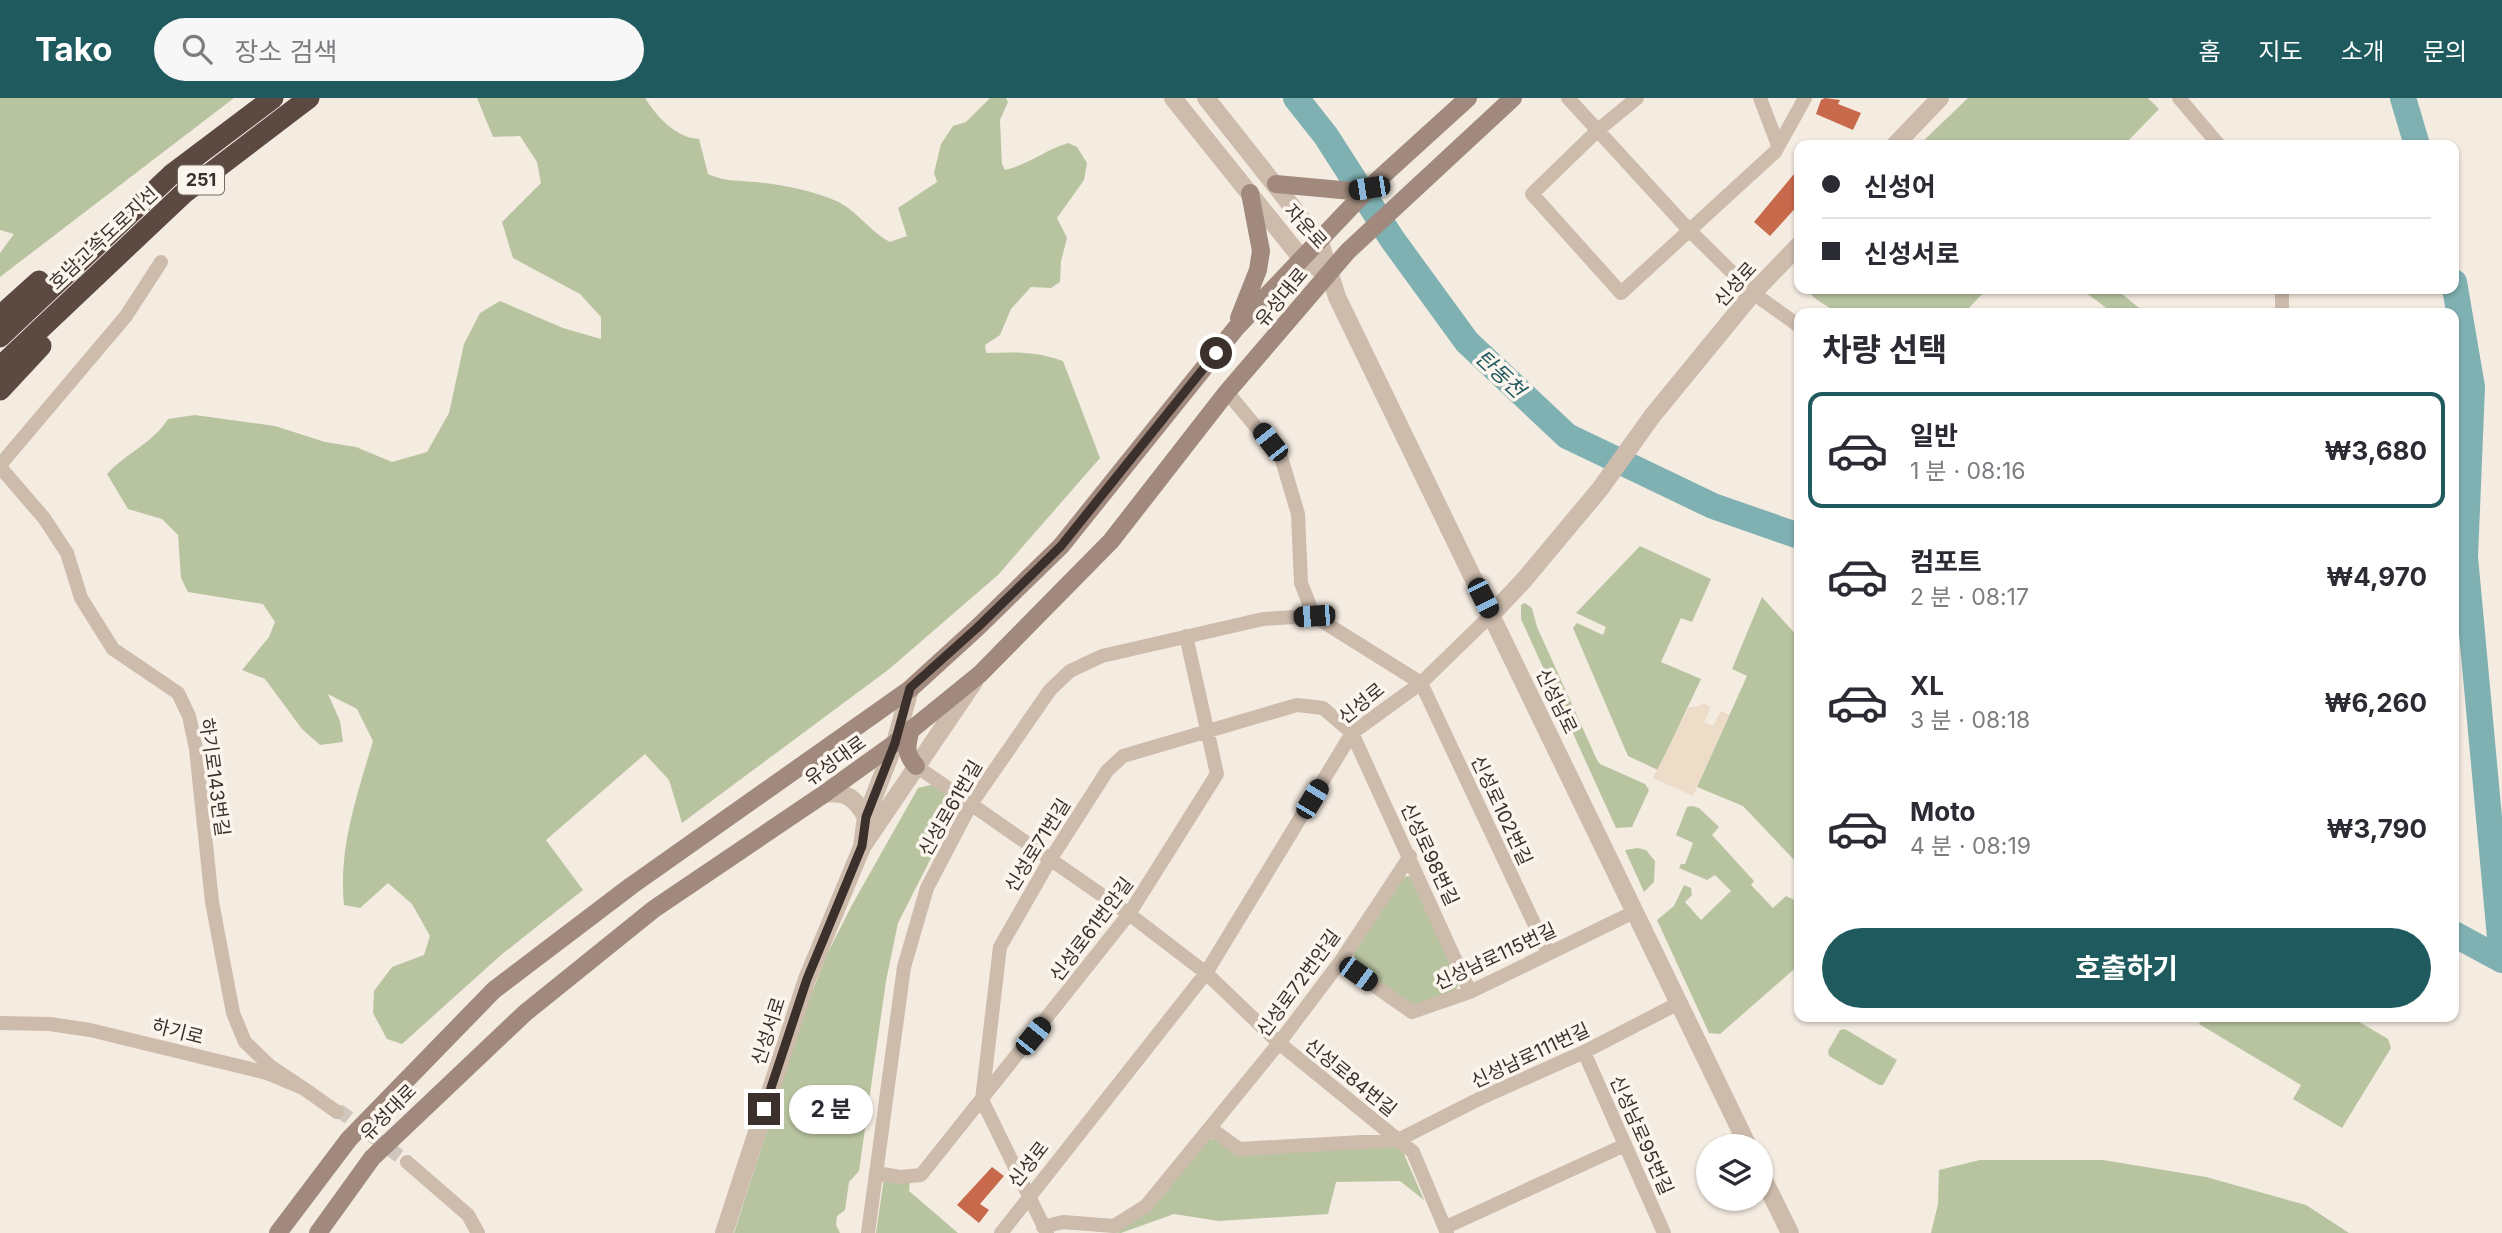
<!DOCTYPE html>
<html lang="ko">
<meta charset="utf-8">
<style>
:root{--surface:#fff;--page:#f7f7f7;--text:#2b2b33;--muted:#7c7c81;--line:#e1e1e2;--accent:#1f5a5e}
body{margin:0;font-family:Inter,"Noto Sans KR",sans-serif;background:var(--page);color:var(--text);height:100vh;display:flex;flex-direction:column;font-size:26px;white-space:nowrap}
*{box-sizing:border-box;margin:0}
p{font-size:23px;color:var(--muted)}
.icon{flex:none;width:38px;height:38px;fill:none;stroke:currentColor;stroke-width:2;stroke-linecap:round;stroke-linejoin:round}
.map{position:relative;flex:1;overflow:hidden}
.side{position:absolute;left:1794px;top:210px;width:665px;height:714px;display:flex;flex-direction:column;background:var(--surface);border-radius:14px;box-shadow:0 2px 5px #0004}
.side>*{flex:none}
.guide{position:absolute;left:1794px;top:42px;width:665px;height:154px;border-radius:14px;box-shadow:0 2px 5px #0004;display:grid;align-content:center;height:154px;padding:0 28px;background:var(--surface)}
.fabs{position:absolute;left:1696px;top:1036px;display:grid;gap:14px}
.fabs a{display:grid;place-items:center;width:77px;height:77px;border-radius:50%;background:var(--surface);box-shadow:0 2px 5px #0004;font-size:35px}
.end{position:absolute;width:32px;height:32px;margin:-16px;border:9px solid #3b302b;background:#fff;box-shadow:0 0 0 4px #fff}
.from{border-radius:50%}
.bubble{position:absolute;height:49px;border-radius:24px;background:var(--surface);box-shadow:0 2px 5px #0004;font-size:23px;font-weight:700;line-height:49px;text-align:center}
.car{position:absolute;width:21px;height:42px;margin:-21px -10px;border-radius:9px;box-shadow:0 0 5px 2px #0007;background:linear-gradient(#222 24%,#8ab4d8 0 40%,#222 0 76%,#8ab4d8 0 86%,#222 0)}
.guide b{display:flex;align-items:center;gap:24px;height:66px;font-size:26px}
.guide b+b{border-top:2px solid var(--line)}
.guide i{width:18px;height:18px;background:var(--text)}
ul{padding:0;list-style:none}
li{display:flex;align-items:center;gap:21px;height:116px;margin:0 14px 10px;padding:0 14px;border:4px solid transparent;border-radius:14px}
li div{flex:1}
li b{display:block;font-size:26px}
li em{font-style:normal;font-weight:700}
li.on{border-color:var(--accent)}
li>.icon{width:63px;height:63px;stroke-width:1.5}
h2{padding:0 28px;font-size:32px;line-height:84px}
.cta{display:flex;gap:14px;margin-top:auto;padding:14px 28px}
.cta a{flex:1;height:80px;border-radius:42px;background:var(--accent);color:#fff;font-size:28px;font-weight:700;line-height:80px;text-align:center}
header{display:flex;align-items:center;gap:42px;box-sizing:border-box;height:98px;padding:0 35px;background:var(--accent);color:#fff}
header strong{font-size:33px}
nav{display:flex;gap:38px;margin-inline-start:auto;font-size:24px}
.search{width:490px;height:63px;background:var(--page);display:flex;align-items:center;gap:18px;box-sizing:border-box;padding:0 24px;border-radius:38px;color:var(--muted);font-size:26px}
.map>svg:first-child{display:block}
</style>
<header>
<strong>Tako</strong>
<div class="search"><svg class="icon" aria-label="search" viewBox="0 0 24 24"><circle cx="10" cy="10" r="6"/><path d="M15 15l6 6"/></svg>장소 검색</div>
<nav><a>홈</a><a>지도</a><a>소개</a><a>문의</a></nav>
</header>
<div class="map">
<svg width="2502" height="1135" viewBox="0 0 2502 1135">
<rect width="100%" height="100%" fill="#f4ebe1"/>
<path fill="#b8c4a0" d="M 0,0 L 234,0 L 0,179 L 0,155 L 14,136 L 0,132 Z
M 477,0 L 645,0 C 657,19 676,40 699,41 L 708,76 C 726,84 735,82 755,84 C 779,86 811,92 834,102 C 856,111 869,133 890,144 L 907,138 L 898,110 L 937,84 L 934,75 L 941,46 L 953,28 L 966,24 L 990,0 L 1006,0 L 1008,4 L 1000,22 L 1002,66 L 1005,72 C 1028,67 1045,52 1068,45 L 1077,49 L 1087,65 L 1084,82 L 1057,120 L 1067,140 L 1061,163 L 1060,184 L 1051,190 L 1031,189 L 1011,211 L 1000,237 L 985,247 L 986,255 C 1013,254 1036,253 1063,263 L 1100,360 L 998,477 L 888,572 L 682,725 L 669,682 L 645,656 L 546,742 L 583,792 L 501,857 L 402,946 L 387,941 L 373,915 L 374,893 L 392,869 L 424,857 L 430,838 L 412,806 L 388,785 L 360,810 L 344,807 C 338,750 357,698 373,643 L 357,611 L 328,596 L 340,623 L 343,644 L 320,647 L 302,631 L 265,581 L 242,572 L 269,539 L 275,524 L 263,506 L 188,494 L 181,480 L 178,437 L 162,421 L 128,411 L 107,376 C 126,355 153,345 168,321 L 195,317 L 275,328 L 325,344 L 356,349 L 392,364 L 427,354 L 449,315 L 464,246 L 480,215 L 500,203 L 563,230 L 601,241 L 601,219 L 580,196 L 513,160 L 502,124 L 541,85 L 537,64 L 520,38 L 493,39 Z
M 1968,0 L 2148,0 L 2159,11 L 2124,47 L 1919,47 Z
M 1808,191 L 1987,191 L 1964,215 L 1837,215 L 1813,199 Z
M 2081,191 L 2116,191 L 2145,215 L 2113,215 Z
M 1640,448 L 1711,481 L 1692,524 L 1681,520 L 1661,564 L 1701,581 L 1658,672 L 1628,658 L 1573,530 L 1577,525 L 1603,537 L 1606,529 L 1576,515 Z
M 1762,499 L 1799,540 L 1799,767 L 1743,708 L 1697,689 L 1747,578 L 1732,571 Z
M 1525,505 L 1532,510 L 1537,529 L 1597,662 L 1600,666 L 1645,686 L 1649,692 L 1632,729 L 1616,730 L 1521,521 L 1521,507 Z
M 935,686 L 955,701 L 957,709 L 898,825 L 886,883 L 859,1073 L 849,1084 L 845,1112 L 837,1118 L 836,1127 L 840,1135 L 734,1135 L 807,907 L 827,856 L 852,807 L 918,690 Z
M 1692,708 L 1699,710 L 1719,729 L 1712,737 L 1754,783 L 1751,787 L 1773,810 L 1786,798 L 1799,804 L 1799,867 L 1720,936 L 1709,935 L 1657,822 L 1674,808 L 1684,787 L 1691,790 L 1692,797 L 1685,804 L 1701,822 L 1731,793 L 1715,777 L 1707,782 L 1679,770 L 1681,766 L 1685,766 L 1693,745 L 1676,737 L 1687,709 Z
M 1638,750 L 1646,752 L 1655,763 L 1654,784 L 1644,794 L 1625,752 Z
M 1408,778 L 1414,782 L 1460,882 L 1456,893 L 1412,908 L 1358,869 L 1353,854 L 1401,780 Z
M 2203,919 L 2351,919 L 2388,941 L 2391,950 L 2342,1030 L 2293,1001 L 2301,987 L 2199,926 Z
M 1845,931 L 1897,962 L 1883,987 L 1879,987 L 1829,958 L 1828,953 L 1840,932 Z
M 1217,1040 L 1239,1057 L 1395,1048 L 1403,1054 L 1424,1102 L 1400,1083 L 1336,1084 L 1328,1116 L 1219,1123 L 1174,1116 L 1121,1135 L 1083,1132 L 1117,1130 L 1207,1041 Z
M 1980,1062 L 2103,1062 L 2206,1079 L 2306,1107 L 2349,1135 L 1931,1135 L 1938,1106 L 1939,1072 Z
M 884,1080 L 910,1083 L 909,1093 L 958,1135 L 876,1135 Z"/>
<path fill="#ecdcc8" d="M 1702,605 L 1711,609 L 1704,624 L 1713,628 L 1721,613 L 1729,617 L 1693,698 L 1653,680 L 1689,609 L 1700,608 Z"/>
<g fill="none" stroke-linecap="round" stroke-linejoin="round">
<path stroke="#7fb0b2" stroke-width="26" d="M 1296,0 L 1326,38 L 1392,141 L 1467,244 L 1567,338 L 1713,408 L 1799,438
M 2403,0 L 2417,47
M 2454,184 L 2472,289 L 2465,459 L 2502,861
M 2454,836 L 2502,862"/>
</g>
<path fill="#c8694b" d="M 1825,0 L 1840,2 L 1838,6 L 1861,15 L 1853,32 L 1816,16 L 1821,2 Z
M 1799,70 L 1799,106 L 1770,138 L 1754,124 Z
M 992,1069 L 1004,1078 L 980,1106 L 989,1112 L 979,1125 L 957,1107 Z"/>
<g fill="none" stroke-linecap="round" stroke-linejoin="round">
<path stroke="#cfc6bd" stroke-width="14" stroke-dasharray="14 7" stroke-linecap="butt" d="M 337,1014 L 341,1014 L 407,1064"/>
<path stroke="#cdbbac" stroke-width="14" d="M 1568,0 L 1689,132 L 1753,195 L 1799,228
M 1637,0 L 1598,32 L 1532,96 L 1621,195 L 1775,54 L 1805,0
M 1760,0 L 1778,47
M 2179,0 L 2219,47
M 2282,215 L 2282,191
M 1227,294 L 1281,359 L 1298,416 L 1301,485 L 1314,518
M 0,367 L 126,218 L 161,164
M 0,369 L 44,420 L 67,455 L 81,500 L 113,551 L 178,595 L 189,618 L 196,651 L 212,804 L 233,915 L 245,944 L 270,968 L 303,990
M 916,668 L 1129,816 L 1206,875 L 1279,945 L 1413,1054 L 1447,1135
M 1340,864 L 1412,914 L 1470,894 L 1634,814
M 0,925 L 50,926 L 90,932 L 267,975 L 303,990 L 337,1014
M 1584,954 L 1664,1135
M 1210,1030 L 1239,1051 L 1398,1042 L 1483,999 L 1584,954 L 1677,906
M 407,1064 L 468,1117 L 478,1135
M 877,1075 L 900,1079 L 921,1077 L 1129,816 L 1217,676 L 1186,538
M 1043,1129 L 1063,1124 L 1114,1128 L 1146,1108 L 1279,945 L 1340,864 L 1410,758
M 1446,1129 L 1625,1047
M 868,1135 L 904,869 L 927,790 L 971,706 L 1050,592 L 1070,573 L 1102,558 L 1263,521 L 1314,518 L 1421,585 L 1548,855
M 1001,1135 L 1206,875 L 1352,635 L 1421,585 L 1492,516
M 1047,1135 L 982,1002 L 1000,849 L 1050,762 L 1107,673 L 1123,658 L 1297,607 L 1323,610 L 1352,635 L 1470,894"/>
<path stroke="#cdbbac" stroke-width="18" d="M 1173,0 L 1302,161 L 1328,176
M 1206,0 L 1320,144 L 1337,199 L 1748,1048
M 1895,47 L 1940,0
M 1492,516 L 1524,482 L 1600,391 L 1653,317 L 1753,195 L 1799,147
M 824,696 C 847,693 855,700 866,719
M 864,746 L 974,584
M 1760,1074 L 1790,1135
M 724,1135 L 807,881 L 862,749 L 866,719 L 895,645 L 910,591"/>
<path stroke="#a18a7d" stroke-width="18" d="M 1276,86 L 1352,93 L 1369,90
M 1239,220 L 1258,172 L 1261,153 L 1250,95
M 911,631 C 907,646 904,655 916,668
M 278,1135 L 349,1041 L 494,892 L 631,788 L 910,591 L 978,529 L 1061,448 L 1236,230 L 1369,90 L 1468,0
M 318,1135 L 372,1060 L 525,915 L 654,811 L 824,696 L 895,645 L 980,576 L 1111,443 L 1227,294 L 1348,153 L 1513,0"/>
<path stroke="#5c4a42" stroke-width="21" d="M 0,218 L 39,183
M 0,239 L 171,77 L 273,0
M 0,269 L 183,96 L 309,0
M 0,292 L 41,248"/>
</g>
<g fill="none" stroke-linecap="round" stroke-linejoin="round">
<path stroke="#3b302b" stroke-width="9" d="M 764,1011 L 807,881 L 862,748 L 866,719 L 895,645 L 910,590 L 978,529 L 1061,448 L 1216,255"/>
</g>
<g text-anchor="middle" stroke-width="7" stroke-linejoin="round" paint-order="stroke">
<rect fill="#fbf5ee" stroke="#756b66" stroke-width="2" x="178" y="67.5" width="46" height="29" rx="5"/>
<g font-size="18" font-weight="bold" fill="#3b302b">
<text x="201" y="88">251</text>
</g>
<g font-size="19" fill="#3b302b" stroke="#fbf5ee">
<text transform="translate(1306 128) rotate(47)" y="7">자운로</text>
<text transform="translate(103 140) rotate(-43)" y="7">호남고속도로지선</text>
<text transform="translate(1735 186) rotate(-48)" y="7">신성로</text>
<text transform="translate(1281 199) rotate(-50)" y="7">유성대로</text>
<text transform="translate(1557 603) rotate(64)" y="7">신성남로</text>
<text transform="translate(1361 605) rotate(-39)" y="7">신성로</text>
<text transform="translate(835 662) rotate(-36)" y="7">유성대로</text>
<text transform="translate(215 679) rotate(82)" y="7">하기로143번길</text>
<text transform="translate(950 710) rotate(-60)" y="7">신성로61번길</text>
<text transform="translate(1502 712) rotate(65)" y="7">신성로102번길</text>
<text transform="translate(1037 747) rotate(-58)" y="7">신성로71번길</text>
<text transform="translate(1430 756) rotate(65)" y="7">신성로98번길</text>
<text transform="translate(1091 831) rotate(-53)" y="7">신성로61번안길</text>
<text transform="translate(1495 858) rotate(-25)" y="7">신성남로115번길</text>
<text transform="translate(1298 885) rotate(-54)" y="7">신성로72번안길</text>
<text transform="translate(178 933) rotate(14)" y="7">하기로</text>
<text transform="translate(768 933) rotate(-72)" y="7">신성서로</text>
<text transform="translate(1530 957) rotate(-25)" y="7">신성남로111번길</text>
<text transform="translate(1351 979) rotate(39)" y="7">신성로84번길</text>
<text transform="translate(388 1014) rotate(-45)" y="7">유성대로</text>
<text transform="translate(1642 1037) rotate(66)" y="7">신성남로95번길</text>
<text transform="translate(1028 1066) rotate(-52)" y="7">신성로</text>
</g>
<g font-size="21" font-style="italic" fill="#1f5a5e" stroke="#fbf5ee">
<text transform="translate(1500 276) rotate(43)" y="7">탄동천</text>
</g>
</g>
</svg>
<div class="fabs">
<a><svg class="icon" aria-label="layers" viewBox="0 0 24 24"><path d="M12 4l9 5-9 5-9-5zM3 14l9 5 9-5"/></svg></a>
</div>
<i class="end from" style="left:1216px;top:255px"></i>
<i class="end" style="left:764px;top:1011px"></i>
<div class="bubble" style="left:789px;top:987px;width:84px">2 분</div>
<i class="car" style="left:1369px;top:90px;rotate:261deg"></i>
<i class="car" style="left:1270px;top:344px;rotate:322deg"></i>
<i class="car" style="left:1483px;top:500px;rotate:153deg"></i>
<i class="car" style="left:1314px;top:518px;rotate:266deg"></i>
<i class="car" style="left:1312px;top:701px;rotate:31deg"></i>
<i class="car" style="left:1358px;top:876px;rotate:126deg"></i>
<i class="car" style="left:1033px;top:938px;rotate:39deg"></i>
<div class="guide">
<b><i class="from"></i>신성어</b>
<b><i></i>신성서로</b>
</div>
<section class="side">
<h2>차량 선택</h2>
<ul>
<li class="on"><svg class="icon" aria-label="car" viewBox="0 0 24 24"><path d="M5 17H2v-5l4-1 3-4h7l3 4 3 1v5h-3M9 17h6M6 11h13"/><circle cx="7" cy="17" r="2"/><circle cx="17" cy="17" r="2"/></svg><div><b>일반</b><p>1 분 · 08:16</p></div><em>₩3,680</em></li>
<li><svg class="icon" aria-label="car" viewBox="0 0 24 24"><path d="M5 17H2v-5l4-1 3-4h7l3 4 3 1v5h-3M9 17h6M6 11h13"/><circle cx="7" cy="17" r="2"/><circle cx="17" cy="17" r="2"/></svg><div><b>컴포트</b><p>2 분 · 08:17</p></div><em>₩4,970</em></li>
<li><svg class="icon" aria-label="car" viewBox="0 0 24 24"><path d="M5 17H2v-5l4-1 3-4h7l3 4 3 1v5h-3M9 17h6M6 11h13"/><circle cx="7" cy="17" r="2"/><circle cx="17" cy="17" r="2"/></svg><div><b>XL</b><p>3 분 · 08:18</p></div><em>₩6,260</em></li>
<li><svg class="icon" aria-label="car" viewBox="0 0 24 24"><path d="M5 17H2v-5l4-1 3-4h7l3 4 3 1v5h-3M9 17h6M6 11h13"/><circle cx="7" cy="17" r="2"/><circle cx="17" cy="17" r="2"/></svg><div><b>Moto</b><p>4 분 · 08:19</p></div><em>₩3,790</em></li>
</ul>
<div class="cta"><a>호출하기</a></div>
</section>
</div>
